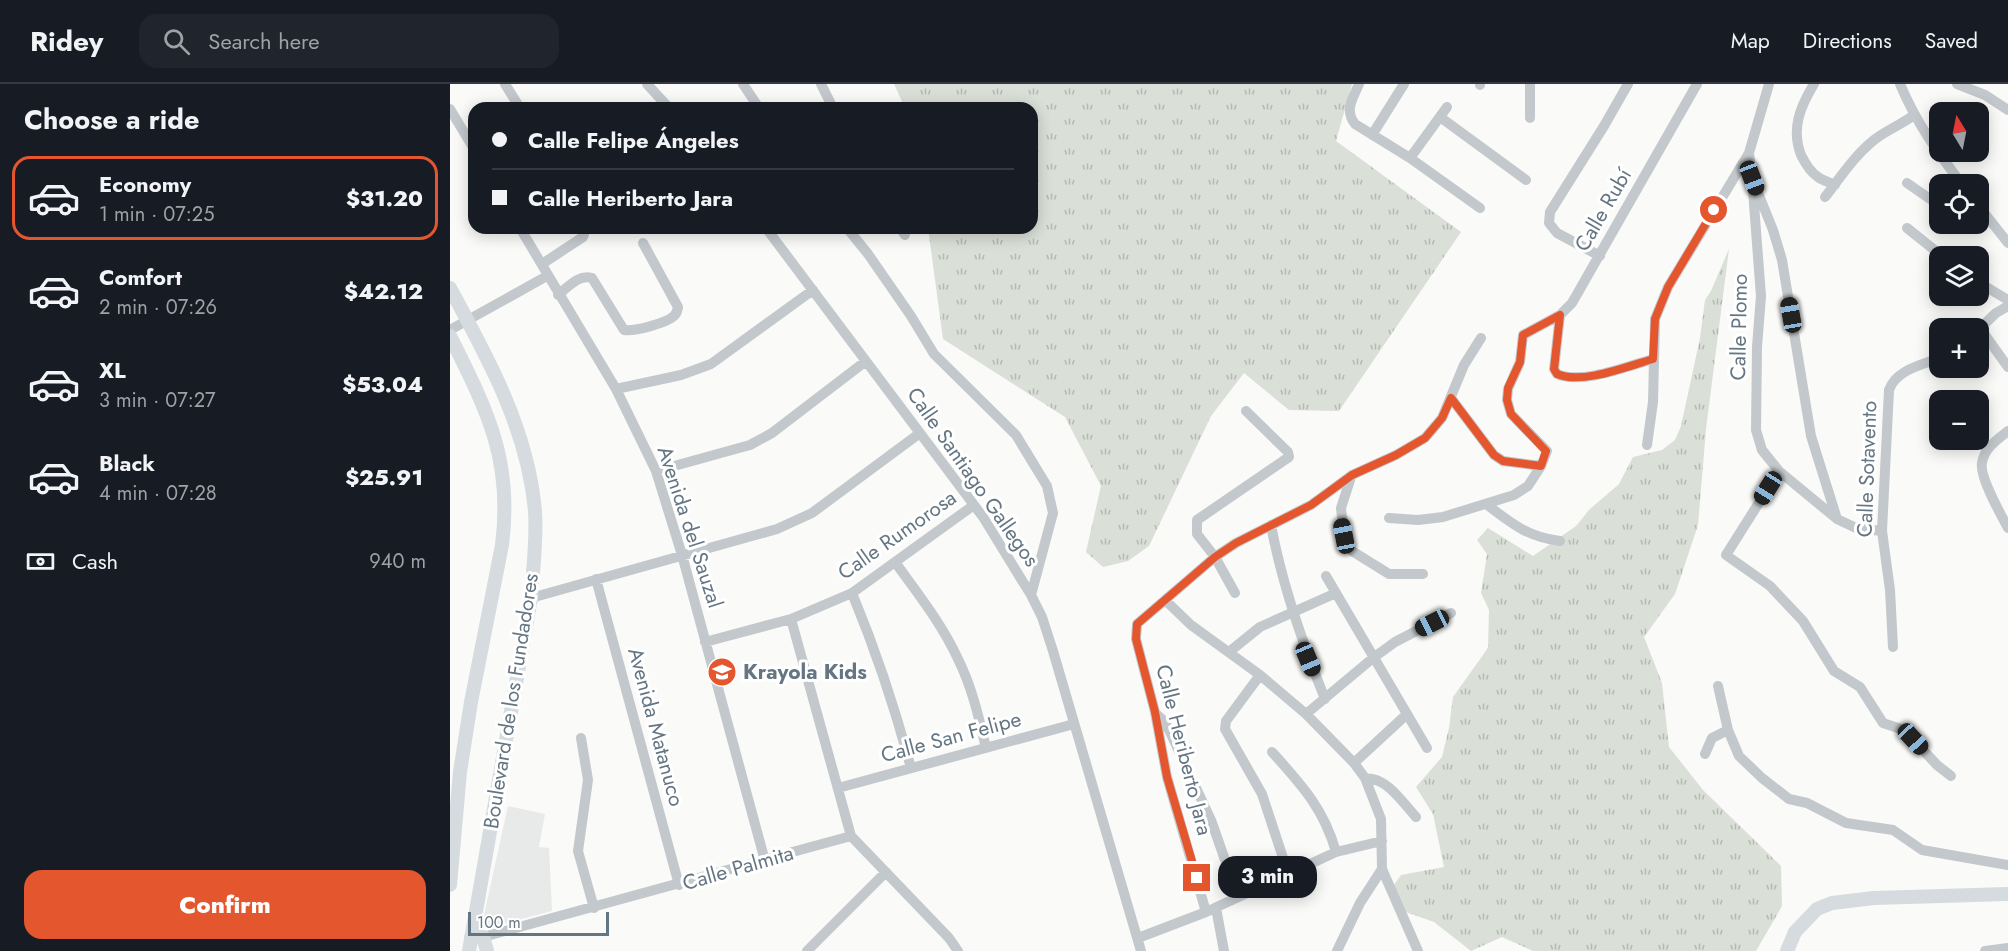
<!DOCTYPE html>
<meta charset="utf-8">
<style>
:root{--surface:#171b24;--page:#20242c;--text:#f1f3f6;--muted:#9ea1a6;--line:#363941;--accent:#e4572e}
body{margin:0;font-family:Jost,sans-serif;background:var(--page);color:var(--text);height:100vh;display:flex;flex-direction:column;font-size:22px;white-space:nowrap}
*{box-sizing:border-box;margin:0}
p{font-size:20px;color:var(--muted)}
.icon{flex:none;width:33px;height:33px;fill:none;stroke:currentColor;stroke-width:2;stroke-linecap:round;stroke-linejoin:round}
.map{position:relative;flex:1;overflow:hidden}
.sheet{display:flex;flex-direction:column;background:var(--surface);width:450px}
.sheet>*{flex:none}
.top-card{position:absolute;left:18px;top:18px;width:570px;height:132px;border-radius:18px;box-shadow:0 3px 15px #0003;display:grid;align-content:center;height:132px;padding:0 24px;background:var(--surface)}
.needle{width:39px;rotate:350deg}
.tools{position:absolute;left:1479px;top:18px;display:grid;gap:12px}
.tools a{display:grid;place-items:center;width:60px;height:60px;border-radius:12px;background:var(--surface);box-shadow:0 3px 15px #0003;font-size:30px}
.scale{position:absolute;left:18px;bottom:15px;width:141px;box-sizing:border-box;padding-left:6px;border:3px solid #657683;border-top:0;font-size:16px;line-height:21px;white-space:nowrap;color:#657683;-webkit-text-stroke:4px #fff;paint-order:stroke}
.end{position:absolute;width:27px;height:27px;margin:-14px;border:8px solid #e4572e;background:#fff;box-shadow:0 0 0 3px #fff}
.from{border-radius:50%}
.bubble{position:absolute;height:42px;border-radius:18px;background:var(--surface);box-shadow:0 3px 15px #0003;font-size:20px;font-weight:800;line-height:42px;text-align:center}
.car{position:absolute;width:18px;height:36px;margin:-18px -9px;border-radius:8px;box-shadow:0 0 4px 2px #0007;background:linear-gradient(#222 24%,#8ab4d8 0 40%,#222 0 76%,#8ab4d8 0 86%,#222 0)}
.top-card b{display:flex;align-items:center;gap:21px;height:57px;font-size:22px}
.top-card b+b{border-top:2px solid var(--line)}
.top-card i{width:15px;height:15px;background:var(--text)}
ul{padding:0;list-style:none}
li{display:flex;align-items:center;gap:18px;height:84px;margin:0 12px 9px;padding:0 12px;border:3px solid transparent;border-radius:18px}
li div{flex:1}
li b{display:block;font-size:22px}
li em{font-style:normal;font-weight:800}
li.current{border-color:var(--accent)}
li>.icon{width:54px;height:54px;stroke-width:1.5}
h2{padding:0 24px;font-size:27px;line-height:72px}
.pay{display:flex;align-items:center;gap:15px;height:66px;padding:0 24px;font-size:22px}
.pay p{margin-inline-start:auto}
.action{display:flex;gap:12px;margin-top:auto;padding:12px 24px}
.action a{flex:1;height:69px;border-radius:18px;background:var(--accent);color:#fff;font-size:24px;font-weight:800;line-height:69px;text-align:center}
header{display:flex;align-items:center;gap:36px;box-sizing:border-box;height:84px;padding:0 30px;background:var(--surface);border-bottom:2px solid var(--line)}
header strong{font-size:28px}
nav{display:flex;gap:33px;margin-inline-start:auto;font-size:21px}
.search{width:420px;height:54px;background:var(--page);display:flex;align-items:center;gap:15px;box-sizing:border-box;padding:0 21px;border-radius:18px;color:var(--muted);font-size:22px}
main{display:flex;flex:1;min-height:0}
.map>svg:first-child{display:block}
</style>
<header>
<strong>Ridey</strong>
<div class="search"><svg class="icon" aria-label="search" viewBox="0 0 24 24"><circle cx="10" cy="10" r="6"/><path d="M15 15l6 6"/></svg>Search here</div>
<nav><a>Map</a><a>Directions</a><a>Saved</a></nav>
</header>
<main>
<section class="sheet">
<h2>Choose a ride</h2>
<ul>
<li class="current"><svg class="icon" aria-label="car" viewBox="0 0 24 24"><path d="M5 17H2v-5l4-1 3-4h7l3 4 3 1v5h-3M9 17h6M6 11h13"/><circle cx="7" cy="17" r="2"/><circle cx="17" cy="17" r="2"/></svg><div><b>Economy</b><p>1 min · 07:25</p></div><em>$31.20</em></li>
<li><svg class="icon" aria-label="car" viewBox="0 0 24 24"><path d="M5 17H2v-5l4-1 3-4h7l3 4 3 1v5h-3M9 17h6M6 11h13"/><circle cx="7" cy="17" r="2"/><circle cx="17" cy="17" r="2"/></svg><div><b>Comfort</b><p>2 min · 07:26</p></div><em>$42.12</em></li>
<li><svg class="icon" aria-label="car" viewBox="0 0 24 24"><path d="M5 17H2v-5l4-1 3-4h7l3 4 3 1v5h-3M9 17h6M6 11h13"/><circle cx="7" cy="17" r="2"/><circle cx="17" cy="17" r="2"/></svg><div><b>XL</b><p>3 min · 07:27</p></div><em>$53.04</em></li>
<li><svg class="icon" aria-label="car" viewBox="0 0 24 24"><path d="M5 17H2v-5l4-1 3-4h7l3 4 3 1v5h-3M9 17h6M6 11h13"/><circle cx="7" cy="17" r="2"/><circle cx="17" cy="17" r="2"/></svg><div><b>Black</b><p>4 min · 07:28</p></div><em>$25.91</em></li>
</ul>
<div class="pay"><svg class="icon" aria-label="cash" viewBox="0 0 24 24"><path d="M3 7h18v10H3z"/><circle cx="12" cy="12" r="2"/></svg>Cash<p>940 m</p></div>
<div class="action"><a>Confirm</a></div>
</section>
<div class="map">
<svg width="1558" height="867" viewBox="0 0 1558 867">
<defs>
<pattern id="grass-tufts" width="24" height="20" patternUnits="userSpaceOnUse" patternTransform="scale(1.5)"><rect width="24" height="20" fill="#dadfd7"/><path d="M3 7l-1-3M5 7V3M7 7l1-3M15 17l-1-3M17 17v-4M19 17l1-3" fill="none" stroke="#b4b9b4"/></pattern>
</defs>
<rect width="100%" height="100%" fill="#fafaf8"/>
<path fill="#e8e9e9" d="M 58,722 L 95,730 L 89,763 L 99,764 L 102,827 L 44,842 L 32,840 Z"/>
<path fill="url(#grass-tufts)" d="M 444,0 L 902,0 L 886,57 L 1011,148 L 889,327 L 839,326 L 794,289 L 761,332 L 699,462 L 678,477 L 653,483 L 636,468 L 651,402 L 615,333 L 493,255 L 478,144 L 582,144 L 582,24 L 455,24 Z
M 1279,165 L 1256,345 L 1248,441 L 1225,510 L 1194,553 L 1212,599 L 1219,663 L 1253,706 L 1331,782 L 1332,822 L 1306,867 L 1083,867 L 1052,853 L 1021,867 L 984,838 L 950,826 L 941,805 L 951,791 L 994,783 L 983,730 L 966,703 L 992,673 L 999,644 L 1003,613 L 1038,564 L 1039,526 L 1031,509 L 1037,470 L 1027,456 L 1038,444 L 1083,472 L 1126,442 L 1139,426 L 1169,400 L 1183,373 L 1212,366 L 1225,356 L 1231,342 L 1250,254 L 1255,216 L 1261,207 Z"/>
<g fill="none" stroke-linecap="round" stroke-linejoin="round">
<path stroke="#c3c8cc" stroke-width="10" d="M 55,0 L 70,24
M 197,0 L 219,24
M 293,0 L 309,24
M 371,0 L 383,24
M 909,0 C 903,14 894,26 905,40 L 960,74 L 1030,124
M 1364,0 C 1350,23 1341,45 1351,71 C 1355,79 1360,88 1368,93 C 1373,97 1380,98 1385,101
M 1450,0 C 1466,38 1487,68 1512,100
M 1507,0 L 1535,11 L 1558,26
M 1030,1 L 1030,0
M 0,25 L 24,65
M 990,33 L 1076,96
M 1080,34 L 1080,0
M 922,51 L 954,0
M 1299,69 L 1302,94 L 1323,146 L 1332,176 L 1361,352 L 1387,435
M 960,74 L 997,23
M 1302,94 L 1311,212 L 1307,263 L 1306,346 L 1312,366 L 1329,387 L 1387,435 L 1406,444 L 1432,447
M 1457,99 L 1490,122
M 1375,113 C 1390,94 1404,72 1424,56 C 1436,46 1451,41 1464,31
M 1528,121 L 1558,159
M 70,144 L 166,305 L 206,387 L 232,471 L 315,777
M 316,144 L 533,433 L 581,511 L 592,533 L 603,567 L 691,867
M 397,144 L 418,170 L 461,232 L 484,270 L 566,351 L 597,402 L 603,429 L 581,511
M 450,144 L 455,151
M 1457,144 L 1492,172
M 1150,172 L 1107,149 L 1099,139 L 1100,128 L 1154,42 L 1178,0
M 92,180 L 133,153 L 136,144
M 1528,198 L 1558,216
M 108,211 C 118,203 129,190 142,194 L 174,246 C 184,248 216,239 224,232 C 227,229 227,228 228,223 L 193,159
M 1110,231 L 1104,285 L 1107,290 C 1132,301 1178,282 1203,275
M 1530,244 L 1558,283
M 0,246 L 97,192
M 1528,246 L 1546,229 L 1558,222
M 166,305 L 231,291 L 261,280 L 363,206
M 1001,314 L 1044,371 L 1053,377 L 1091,382
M 1558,347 C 1548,355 1534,364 1532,379 C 1529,392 1551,431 1558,444
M 1197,361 L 1203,318 L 1205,235 L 1218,203 L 1299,69 L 1319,0
M 206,387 L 300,361 L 322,349 L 416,277
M 1329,387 L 1276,471 L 1320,502 L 1353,537 L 1384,587 L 1410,603 L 1433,639 L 1454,646 L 1487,681 L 1501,692
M 901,393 L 891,424 L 894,452 L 902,467 L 939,490 L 973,490
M 1036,420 C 1062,440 1078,453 1110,457
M 939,434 L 968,436 L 993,433 L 1064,411 L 1078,402 L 1091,382 L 1097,367 L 1061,330 L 1057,316 L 1058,305 L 1070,278 L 1073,251 L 1110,231 L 1122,219 L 1247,0
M 821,441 C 832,501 852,558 875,615
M 445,478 C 468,510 492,540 508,575 C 522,603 529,634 536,664
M 876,492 L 977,664
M 146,495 L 229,801
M 402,509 C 426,567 445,624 461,684
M 785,509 L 765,473 L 747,450 L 747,436 L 839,373 L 838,368 L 796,327
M 81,514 L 327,445 L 362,429 L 470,349
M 715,516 L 741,541 L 810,591 L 856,630 L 904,679 L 915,694 L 931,735 L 932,785 L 968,867
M 341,535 L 401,752 L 499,854 L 508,867
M 255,558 L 341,535 L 402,509 L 524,421
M 1443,563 L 1440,506 L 1432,447 L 1439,306 C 1446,286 1471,281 1490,274
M 779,568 L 810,543 L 886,509
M 810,591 L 776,637 L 775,645 L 812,710 L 838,789
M 1268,602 L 1278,646 L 1289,672 L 1312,694 L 1339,715 L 1357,719 L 1396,739 L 1443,746 L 1472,766 L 1558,781
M 705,629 L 714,637 L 720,648 L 761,736 L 788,813
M 856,630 L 923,574 L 945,558 L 1001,529
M 131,654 L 138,696 L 128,767 L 144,824
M 822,668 C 851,700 874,725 886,768
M 1255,670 L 1262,654 L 1278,646
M 904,679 L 956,631
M 915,694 C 938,694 952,718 966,733
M 388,704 L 624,640
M 766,824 L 774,867
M 756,828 L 717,693 L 705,628 L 686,555 L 687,540 L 765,473 L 786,459 L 861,421 L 902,391 L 946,371 L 975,354 L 992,334 L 1014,281 L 1031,254
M 33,853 L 401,752
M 688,854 L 756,828 L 886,768 L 932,757
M 357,867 L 436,788
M 887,867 L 910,819 L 932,785
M 1535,867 L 1558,864"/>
<path stroke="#d6dbdf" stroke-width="14" d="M 0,204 C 38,274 78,346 85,427 C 87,456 83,485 81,514 L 19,867
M 0,252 C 37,326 63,376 52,461 L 21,618 L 10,688 L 0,801
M 21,853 L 33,853 L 37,867
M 1337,867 L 1345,848 L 1367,825 L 1382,819 L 1424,814 L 1558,810"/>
</g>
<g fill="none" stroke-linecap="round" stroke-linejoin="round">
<path stroke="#e4572e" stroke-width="8" d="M 747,794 L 717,693 L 705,628 L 686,555 L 687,540 L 765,473 L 786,459 L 861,421 L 902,391 L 946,371 L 975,354 L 992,334 L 1001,314 L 1044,371 L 1053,377 L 1091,382 L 1096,367 L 1061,330 L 1057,316 L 1058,304 L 1070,278 L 1073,251 L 1110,231 L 1104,285 L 1107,290 C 1132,301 1178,282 1203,275 L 1205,235 L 1218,203 L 1264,126"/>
</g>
<defs>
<g id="school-disc" transform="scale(1.5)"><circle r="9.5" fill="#e4572e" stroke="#fff"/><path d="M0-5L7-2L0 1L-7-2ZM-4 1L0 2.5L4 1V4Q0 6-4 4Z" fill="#fff"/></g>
</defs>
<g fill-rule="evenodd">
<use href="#school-disc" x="272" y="588"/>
</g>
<g text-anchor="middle" stroke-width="6" stroke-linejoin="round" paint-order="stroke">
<g font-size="21" fill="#657683" stroke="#fff">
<text transform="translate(1153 126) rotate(-60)" y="7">Calle Rubí</text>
<text transform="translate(1289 243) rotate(-89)" y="7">Calle Plomo</text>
<text transform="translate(1417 385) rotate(-88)" y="7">Calle Sotavento</text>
<text transform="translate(523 393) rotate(55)" y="7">Calle Santiago Gallegos</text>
<text transform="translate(240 443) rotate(72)" y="7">Avenida del Sauzal</text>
<text transform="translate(447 451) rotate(-35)" y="7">Calle Rumorosa</text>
<text transform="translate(61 617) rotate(-81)" y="7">Boulevard de los Fundadores</text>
<text transform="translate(206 643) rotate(75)" y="7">Avenida Matanuco</text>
<text transform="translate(501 653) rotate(-15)" y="7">Calle San Felipe</text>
<text transform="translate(734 666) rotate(76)" y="7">Calle Heriberto Jara</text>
<text transform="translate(288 784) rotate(-16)" y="7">Calle Palmita</text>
</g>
<g font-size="21" font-weight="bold" fill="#657683" stroke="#fff" text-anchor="start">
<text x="293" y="595">Krayola Kids</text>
</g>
</g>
</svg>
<div class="tools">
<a><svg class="needle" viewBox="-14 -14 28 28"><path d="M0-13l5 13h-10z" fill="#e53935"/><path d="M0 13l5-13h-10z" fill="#9ea1a6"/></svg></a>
<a><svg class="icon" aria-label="locate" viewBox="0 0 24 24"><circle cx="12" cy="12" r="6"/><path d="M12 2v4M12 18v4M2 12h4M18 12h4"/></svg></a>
<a><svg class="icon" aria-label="layers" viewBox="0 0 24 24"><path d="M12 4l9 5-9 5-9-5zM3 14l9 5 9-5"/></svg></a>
<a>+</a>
<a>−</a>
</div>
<div class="scale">100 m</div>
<i class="end from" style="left:1264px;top:126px"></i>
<i class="end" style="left:747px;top:794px"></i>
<div class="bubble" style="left:768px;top:772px;width:99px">3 min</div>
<i class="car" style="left:1302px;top:94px;rotate:159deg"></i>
<i class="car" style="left:1341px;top:231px;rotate:350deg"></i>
<i class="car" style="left:1318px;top:404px;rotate:212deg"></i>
<i class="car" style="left:894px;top:452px;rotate:349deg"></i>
<i class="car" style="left:982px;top:539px;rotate:243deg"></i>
<i class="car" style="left:858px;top:575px;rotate:157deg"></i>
<i class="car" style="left:1463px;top:655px;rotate:137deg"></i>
<div class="top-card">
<b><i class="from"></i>Calle Felipe Ángeles</b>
<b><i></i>Calle Heriberto Jara</b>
</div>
</div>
</main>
